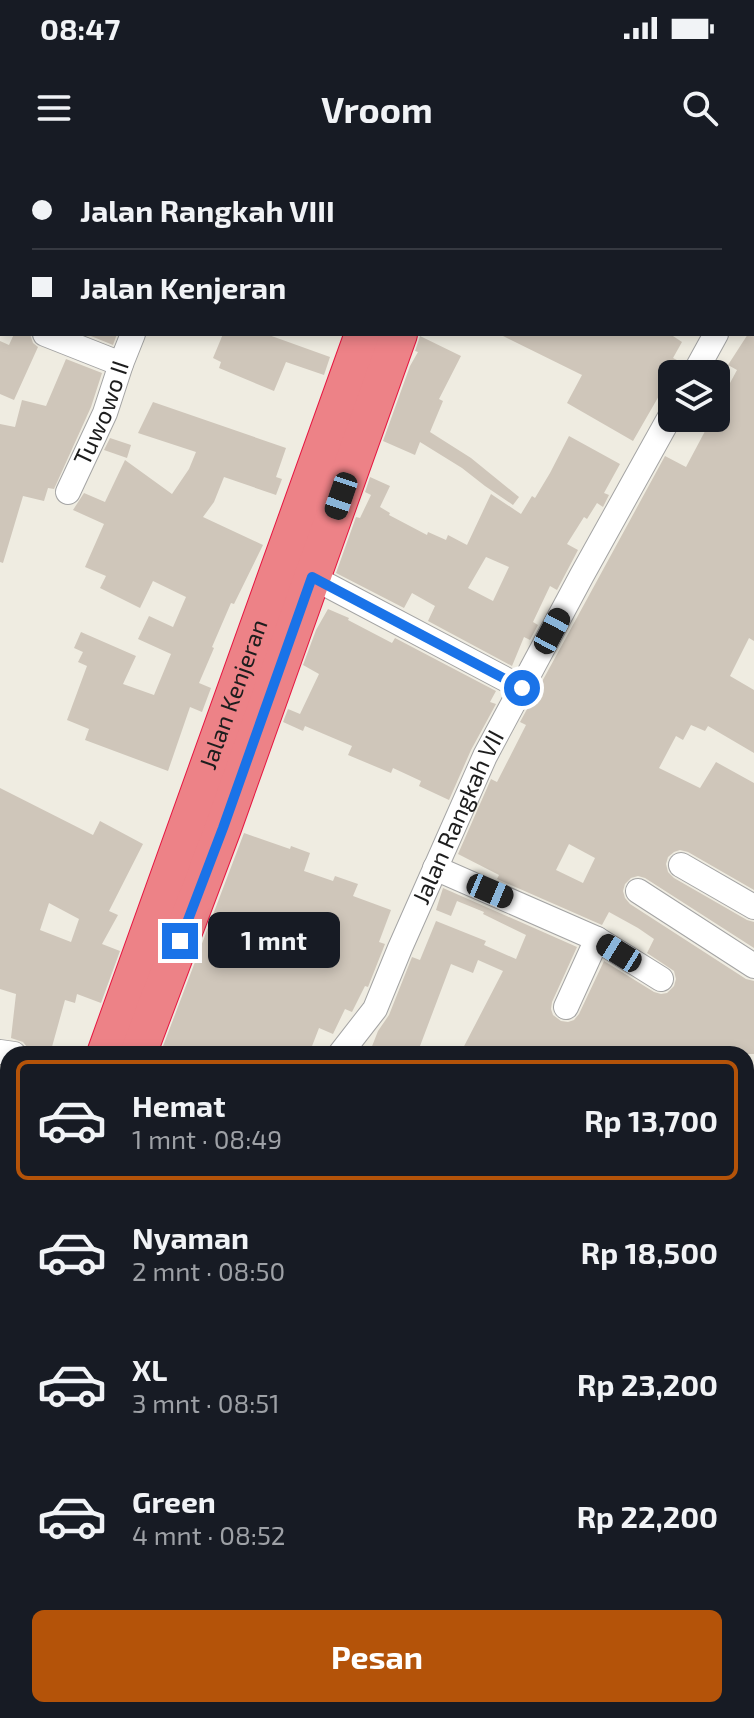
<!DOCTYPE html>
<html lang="id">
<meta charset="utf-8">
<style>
:root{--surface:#171b24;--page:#20242c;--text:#f1f3f6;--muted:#9ea1a6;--line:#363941;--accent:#b45309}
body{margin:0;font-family:"Exo 2",sans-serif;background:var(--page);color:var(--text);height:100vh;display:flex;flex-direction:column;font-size:30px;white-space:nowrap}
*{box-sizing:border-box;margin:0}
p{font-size:26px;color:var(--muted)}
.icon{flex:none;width:44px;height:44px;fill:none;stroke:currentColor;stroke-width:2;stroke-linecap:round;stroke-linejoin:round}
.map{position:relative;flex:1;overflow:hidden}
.details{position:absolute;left:0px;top:886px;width:754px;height:672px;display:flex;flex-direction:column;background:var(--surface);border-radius:24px 24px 0 0;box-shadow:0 4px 12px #0003}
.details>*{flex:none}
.guide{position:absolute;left:0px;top:0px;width:754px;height:176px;box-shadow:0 4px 12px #0003;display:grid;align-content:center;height:176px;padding:0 32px;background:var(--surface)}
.tools{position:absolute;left:658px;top:200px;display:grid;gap:16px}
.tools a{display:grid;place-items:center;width:72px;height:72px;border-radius:12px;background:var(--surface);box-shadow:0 4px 12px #0003;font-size:40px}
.end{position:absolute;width:36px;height:36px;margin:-18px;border:10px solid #1a73e8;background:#fff;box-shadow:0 0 0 4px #fff}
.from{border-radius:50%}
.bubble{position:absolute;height:56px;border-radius:12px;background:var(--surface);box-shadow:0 4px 12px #0003;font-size:26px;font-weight:700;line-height:56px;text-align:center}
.car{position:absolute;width:24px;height:48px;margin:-24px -12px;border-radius:10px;box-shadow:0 0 6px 2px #0007;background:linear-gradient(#222 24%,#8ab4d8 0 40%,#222 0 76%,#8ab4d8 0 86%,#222 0)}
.guide b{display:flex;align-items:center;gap:28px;height:76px;font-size:30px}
.guide b+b{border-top:2px solid var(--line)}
.guide i{width:20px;height:20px;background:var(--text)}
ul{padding:14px 0 0;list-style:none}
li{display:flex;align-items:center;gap:24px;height:120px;margin:0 16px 12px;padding:0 16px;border:4px solid transparent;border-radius:12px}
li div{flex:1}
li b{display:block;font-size:30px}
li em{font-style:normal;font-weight:700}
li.current{border-color:var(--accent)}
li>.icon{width:72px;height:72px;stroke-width:1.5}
.cta{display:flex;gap:16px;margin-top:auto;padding:16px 32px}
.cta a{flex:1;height:92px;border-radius:12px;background:var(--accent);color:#fff;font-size:32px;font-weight:700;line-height:92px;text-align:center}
.status{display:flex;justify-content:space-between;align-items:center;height:56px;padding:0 40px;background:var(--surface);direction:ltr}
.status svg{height:22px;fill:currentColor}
header{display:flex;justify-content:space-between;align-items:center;height:104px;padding:0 32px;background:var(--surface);font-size:36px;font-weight:700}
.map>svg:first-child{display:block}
</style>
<div class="status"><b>08:47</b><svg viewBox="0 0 49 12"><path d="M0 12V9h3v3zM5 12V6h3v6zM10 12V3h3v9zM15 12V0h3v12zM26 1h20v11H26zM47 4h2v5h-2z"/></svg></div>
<header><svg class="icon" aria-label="menu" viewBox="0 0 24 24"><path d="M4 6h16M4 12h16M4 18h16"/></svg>Vroom<svg class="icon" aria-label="search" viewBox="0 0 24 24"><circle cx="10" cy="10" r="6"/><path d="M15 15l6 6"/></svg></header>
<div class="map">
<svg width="754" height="1558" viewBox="0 0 754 1558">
<rect width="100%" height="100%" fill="#efece1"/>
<path fill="#a1caad" d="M 754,1326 L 754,1474 L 746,1474 L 746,1330 Z"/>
<path fill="#cfc6ba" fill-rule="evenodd" d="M 754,164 L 754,481 L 749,478 L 730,516 L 754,530 L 754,593 L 708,566 L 705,571 L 691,565 L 683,580 L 676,576 L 659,608 L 700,628 L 716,602 L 754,623 L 754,730 L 688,692 L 680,690 L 674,692 L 668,697 L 666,704 L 668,712 L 674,718 L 747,760 L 754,762 L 754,788 L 645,718 L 638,716 L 631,718 L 625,724 L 623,731 L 625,738 L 630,744 L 746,819 L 754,821 L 754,894 L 460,894 L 503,811 L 478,800 L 473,813 L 451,804 L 417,894 L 369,894 L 378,871 L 389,855 L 412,797 L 420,800 L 436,761 L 486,781 L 484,785 L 516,799 L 526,775 L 483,754 L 484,752 L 457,741 L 451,756 L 436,750 L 443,728 L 577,787 L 552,842 L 551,849 L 553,855 L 561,861 L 568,862 L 574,860 L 579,854 L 604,801 L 654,832 L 661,834 L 667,833 L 674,826 L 676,819 L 674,811 L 647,793 L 654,779 L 638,768 L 609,752 L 602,765 L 497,719 L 499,715 L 458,694 L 491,619 L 497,622 L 526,565 L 520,562 L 665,296 L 686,307 L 712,258 L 716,258 L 716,249 L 737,210 L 728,205 L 748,174 L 752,174 ZM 569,684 L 595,698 L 583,723 L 556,710 Z
M 14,174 L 30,174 L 33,183 L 38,187 L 14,240 L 0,234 L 0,181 L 9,185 Z
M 86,174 L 117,174 L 113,185 Z
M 223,174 L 266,174 L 330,197 L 324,215 L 286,202 L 274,231 L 219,208 L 221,202 L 213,198 Z
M 499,174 L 670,174 L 682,182 L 673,198 L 679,201 L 633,281 L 567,243 L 582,215 Z
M 420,176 L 461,196 L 439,239 L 443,241 L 430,272 L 471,298 L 519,337 L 513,345 L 485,326 L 462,308 L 420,282 L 415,295 L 383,281 L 410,206 L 418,192 L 415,191 Z
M 66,199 L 102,213 L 91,247 L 54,329 L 48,328 L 44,341 L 23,336 L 3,403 L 0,402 L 0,264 L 15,267 L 22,240 L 46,246 Z
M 153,242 L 286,288 L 276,317 L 282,319 L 276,335 L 224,317 L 214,342 L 203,357 L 263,385 L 234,444 L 231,443 L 212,487 L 214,488 L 199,523 L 211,528 L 202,552 L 190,547 L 168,611 L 85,580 L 89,569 L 67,560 L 87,506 L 78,502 L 83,492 L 74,488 L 81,472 L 136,496 L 123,524 L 154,535 L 171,494 L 138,479 L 149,456 L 173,467 L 186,437 L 153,421 L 140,448 L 100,428 L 106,416 L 85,407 L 104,364 L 73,350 L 84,333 L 105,342 L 125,300 L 172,334 L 189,309 L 196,292 L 138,273 Z
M 569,276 L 620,304 L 604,333 L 609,335 L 603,347 L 597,343 L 587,359 L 584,357 L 567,384 L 578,390 L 557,430 L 550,426 L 533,462 L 538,465 L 530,480 L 524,477 L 512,506 L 428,461 L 435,446 L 412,433 L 404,448 L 336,413 L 356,357 L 360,358 L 371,335 L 365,332 L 370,317 L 390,326 L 380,347 L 390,353 L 389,355 L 427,375 L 428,372 L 446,380 L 448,375 L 467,385 L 491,334 L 521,354 L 532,336 L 535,338 L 550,313 ZM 486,397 L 509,407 L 493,441 L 468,428 Z
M 110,278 L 131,285 L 127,298 L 104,290 Z
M 328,449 L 349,458 L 348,460 L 392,483 L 395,478 L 496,531 L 490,542 L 496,544 L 471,590 L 449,640 L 419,626 L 421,621 L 393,608 L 391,613 L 348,595 L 352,586 L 305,566 L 303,571 L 283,562 L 288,549 L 300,554 L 319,514 L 303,505 L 316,470 Z
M 0,628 L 93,675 L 100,661 L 143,684 L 109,751 L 118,755 L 102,784 L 120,791 L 101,843 L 77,834 L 75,843 L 65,840 L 50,894 L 28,888 L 23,882 L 11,878 L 16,834 L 0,829 ZM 49,743 L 79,759 L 71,782 L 40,770 Z
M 244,673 L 290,689 L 291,686 L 310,693 L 304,711 L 333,721 L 335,716 L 358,724 L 353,736 L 391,750 L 379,782 L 385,784 L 368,827 L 365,826 L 352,852 L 345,849 L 333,874 L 319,868 L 309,894 L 160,894 Z"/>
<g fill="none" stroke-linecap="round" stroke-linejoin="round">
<g stroke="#a4a4a4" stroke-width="26">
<g id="minor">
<path d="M 147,0 L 152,2"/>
<path d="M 48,2 L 49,0"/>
<path d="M 171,2 L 172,0"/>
<path d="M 272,2 L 273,0"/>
<path d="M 0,15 L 2,9"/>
<path d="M 752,110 L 754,107"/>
<path d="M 0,156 L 2,157"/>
<path d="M 45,174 L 121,204"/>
<path d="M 694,214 L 716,174"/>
<path id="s1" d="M 68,332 L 105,253 L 121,204 L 133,174"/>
<path d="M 312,417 L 522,528"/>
<path d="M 681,705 L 754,747"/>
<path d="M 435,708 L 597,779 L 661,819"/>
<path d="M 638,731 L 754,806"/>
<path d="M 566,847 L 597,779"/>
<path d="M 0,892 L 14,894"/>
<path id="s2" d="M 340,894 L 375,849 L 400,788 L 485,596 L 582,415 L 672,253"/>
<path d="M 746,1007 L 754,991"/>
<path d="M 746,1123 L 754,1125"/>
<path d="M 746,1328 L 754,1324"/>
<path d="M 746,1481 L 754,1483"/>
<path d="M 406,1550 L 427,1558"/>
<path d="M 134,1558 L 136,1550"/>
<path d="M 642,1558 L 645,1550"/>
</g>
</g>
<g stroke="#e61641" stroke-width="38">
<g id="highway">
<path d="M 425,2 L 426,0"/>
<path d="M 461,2 L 462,0"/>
<path id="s3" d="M 105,894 L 363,174"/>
<path d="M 138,894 L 223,668 L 399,174"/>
<path d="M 0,1191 L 8,1169"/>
<path d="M 0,1265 L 8,1243"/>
</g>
</g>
<use href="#minor" stroke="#fff" stroke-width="24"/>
<use href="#highway" stroke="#ed8287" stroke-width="36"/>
</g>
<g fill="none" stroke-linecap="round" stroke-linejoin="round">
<path stroke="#1a73e8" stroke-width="10" d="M 180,781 L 223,668 L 312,417 L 522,528"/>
</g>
<g text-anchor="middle" stroke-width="7" stroke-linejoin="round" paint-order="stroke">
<g font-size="24" fill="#1d1d1d" stroke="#fff">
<text dy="8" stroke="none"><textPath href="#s1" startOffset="86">Tuwowo II</textPath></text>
<text dy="8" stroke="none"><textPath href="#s3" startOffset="382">Jalan Kenjeran</textPath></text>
<text dy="8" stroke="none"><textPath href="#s2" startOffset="266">Jalan Rangkah VII</textPath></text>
</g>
</g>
</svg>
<div class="tools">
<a><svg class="icon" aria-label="layers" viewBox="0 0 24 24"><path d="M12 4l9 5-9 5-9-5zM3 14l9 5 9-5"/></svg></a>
</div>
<i class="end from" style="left:522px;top:528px"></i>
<i class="end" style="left:180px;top:781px"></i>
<div class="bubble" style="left:208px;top:752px;width:132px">1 mnt</div>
<i class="car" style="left:341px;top:336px;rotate:199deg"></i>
<i class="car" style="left:552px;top:471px;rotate:28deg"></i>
<i class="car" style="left:490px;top:731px;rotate:113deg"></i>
<i class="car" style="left:619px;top:793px;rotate:302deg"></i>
<div class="guide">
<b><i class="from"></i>Jalan Rangkah VIII</b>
<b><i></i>Jalan Kenjeran</b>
</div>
<section class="details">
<ul>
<li class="current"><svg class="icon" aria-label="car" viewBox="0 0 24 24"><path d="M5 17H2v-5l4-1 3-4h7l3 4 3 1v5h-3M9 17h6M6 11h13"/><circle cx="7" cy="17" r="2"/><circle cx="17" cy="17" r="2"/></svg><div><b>Hemat</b><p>1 mnt · 08:49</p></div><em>Rp 13,700</em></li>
<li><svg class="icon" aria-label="car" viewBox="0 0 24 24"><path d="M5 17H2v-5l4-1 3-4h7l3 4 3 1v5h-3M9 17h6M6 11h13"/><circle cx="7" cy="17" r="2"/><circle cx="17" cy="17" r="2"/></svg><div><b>Nyaman</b><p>2 mnt · 08:50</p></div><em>Rp 18,500</em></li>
<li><svg class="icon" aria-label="car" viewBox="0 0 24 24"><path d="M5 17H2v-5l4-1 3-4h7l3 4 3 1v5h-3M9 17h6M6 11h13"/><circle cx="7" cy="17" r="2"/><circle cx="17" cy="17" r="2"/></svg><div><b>XL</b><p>3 mnt · 08:51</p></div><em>Rp 23,200</em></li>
<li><svg class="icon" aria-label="car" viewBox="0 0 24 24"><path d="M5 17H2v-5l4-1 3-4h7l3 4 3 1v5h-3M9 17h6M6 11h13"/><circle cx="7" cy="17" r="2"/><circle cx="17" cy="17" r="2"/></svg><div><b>Green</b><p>4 mnt · 08:52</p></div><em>Rp 22,200</em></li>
</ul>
<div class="cta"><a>Pesan</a></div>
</section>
</div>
